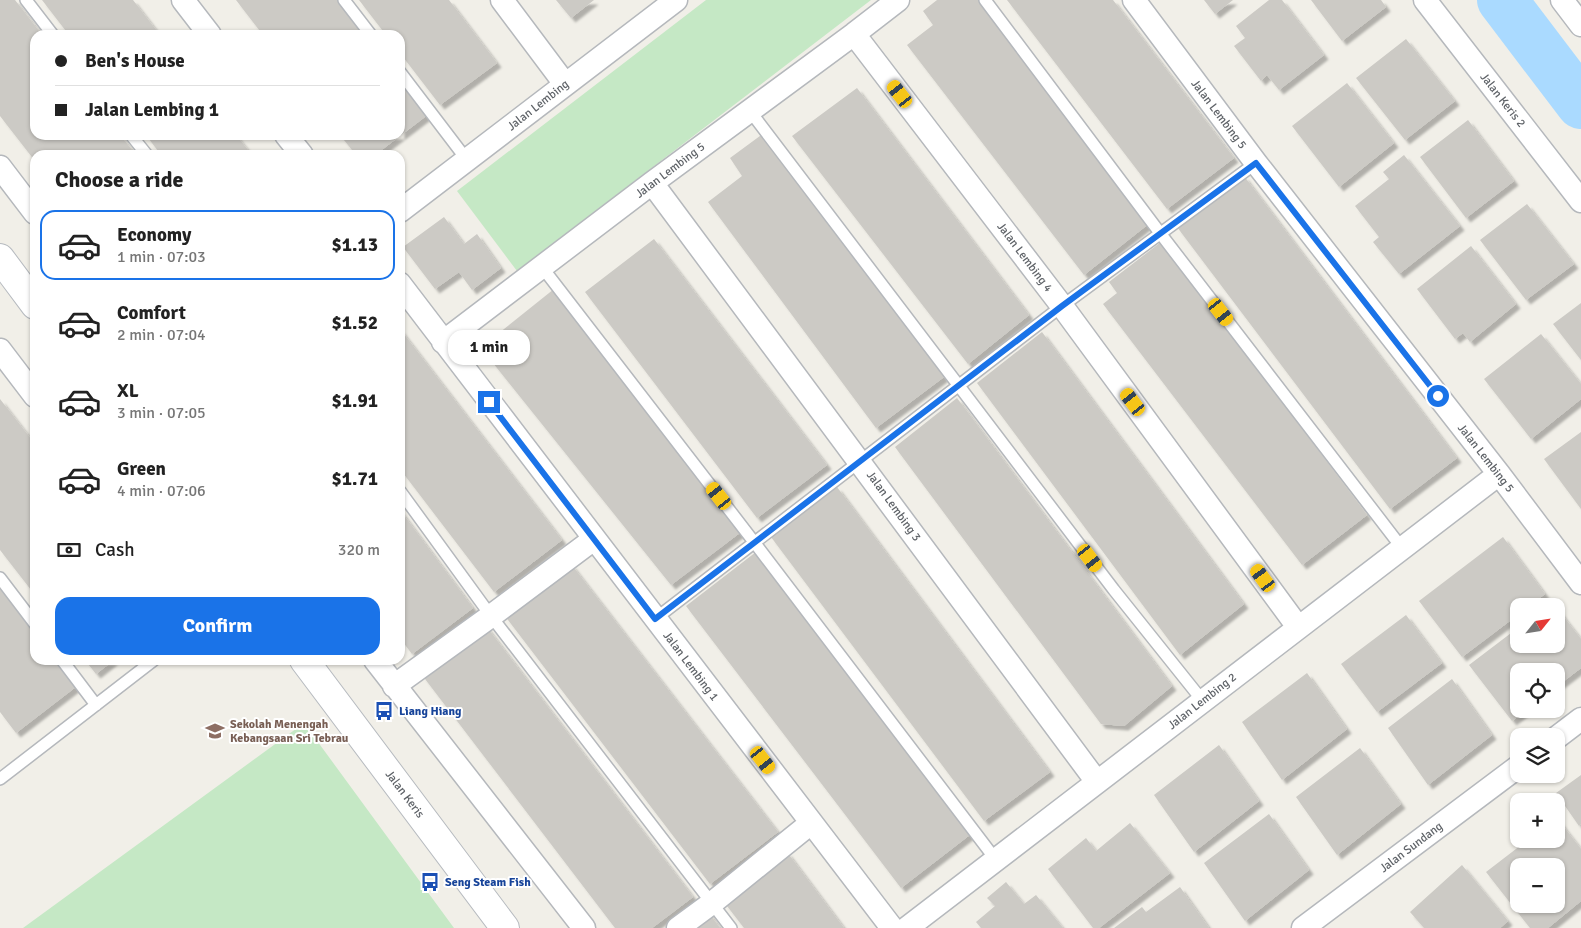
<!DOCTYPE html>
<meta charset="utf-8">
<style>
:root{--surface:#fff;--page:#f6f6f6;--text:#222;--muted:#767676;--line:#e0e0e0;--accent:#1a73e8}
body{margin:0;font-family:Signika,sans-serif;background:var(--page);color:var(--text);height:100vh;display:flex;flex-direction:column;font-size:19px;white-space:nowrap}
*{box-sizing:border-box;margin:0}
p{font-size:16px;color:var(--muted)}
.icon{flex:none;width:28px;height:28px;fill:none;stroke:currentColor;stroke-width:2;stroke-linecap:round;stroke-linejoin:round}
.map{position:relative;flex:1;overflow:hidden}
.side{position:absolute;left:30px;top:150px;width:375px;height:515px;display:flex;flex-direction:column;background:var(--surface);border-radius:15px;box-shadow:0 1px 4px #0004}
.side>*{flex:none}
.top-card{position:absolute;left:30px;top:30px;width:375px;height:110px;border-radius:15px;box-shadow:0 1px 4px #0004;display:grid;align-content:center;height:110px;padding:0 25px;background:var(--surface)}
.needle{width:32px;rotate:60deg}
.controls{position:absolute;left:1510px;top:598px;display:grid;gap:10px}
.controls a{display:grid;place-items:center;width:55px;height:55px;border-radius:10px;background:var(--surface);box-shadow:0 1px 4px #0004;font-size:25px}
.end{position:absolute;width:22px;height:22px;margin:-11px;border:6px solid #1a73e8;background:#fff;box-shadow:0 0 0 2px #fff}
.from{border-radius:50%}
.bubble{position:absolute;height:35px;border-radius:15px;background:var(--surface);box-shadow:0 1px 4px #0004;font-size:16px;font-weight:700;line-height:35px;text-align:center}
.car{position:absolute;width:15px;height:30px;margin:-15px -8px;border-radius:6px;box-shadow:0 0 4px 1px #0007;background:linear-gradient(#f5c518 24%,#345 0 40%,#f5c518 0 76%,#345 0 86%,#f5c518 0)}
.top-card b{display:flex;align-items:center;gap:18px;height:48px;font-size:19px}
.top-card b+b{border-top:1px solid var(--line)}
.top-card i{width:12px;height:12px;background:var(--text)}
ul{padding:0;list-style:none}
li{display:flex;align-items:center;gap:15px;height:70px;margin:0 10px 8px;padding:0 15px;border:2px solid transparent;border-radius:15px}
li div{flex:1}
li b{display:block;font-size:19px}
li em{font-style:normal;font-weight:700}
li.on{border-color:var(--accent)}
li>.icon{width:45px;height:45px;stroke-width:1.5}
h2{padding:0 25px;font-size:22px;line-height:60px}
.pay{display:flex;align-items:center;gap:12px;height:55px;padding:0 25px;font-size:19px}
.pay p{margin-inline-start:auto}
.button{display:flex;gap:10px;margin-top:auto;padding:10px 25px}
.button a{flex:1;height:58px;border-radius:15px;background:var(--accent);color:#fff;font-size:20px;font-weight:700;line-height:58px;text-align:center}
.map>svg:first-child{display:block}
</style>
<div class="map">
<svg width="1581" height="928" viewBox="0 0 1581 928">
<defs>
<filter id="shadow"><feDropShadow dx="4.5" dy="4.5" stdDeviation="1" flood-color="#0004"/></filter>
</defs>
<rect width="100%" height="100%" fill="#f1efe8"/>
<path fill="#c5e8c5" d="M 706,0 L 871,0 L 517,271 L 457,191 Z
M 304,723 L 454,928 L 23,928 Z"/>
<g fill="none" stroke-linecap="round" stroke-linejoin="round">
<path stroke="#aadaff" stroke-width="50" d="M 1502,0 L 1581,104"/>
</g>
<path fill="#cccac5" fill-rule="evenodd" filter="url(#shadow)" d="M 0,0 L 15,0 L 42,35 L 35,35 L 35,135 L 120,135 L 136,155 L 35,155 L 35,161 L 0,116 Z
M 42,0 L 133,0 L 160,35 L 69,35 Z
M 236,0 L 342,0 L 369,35 L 263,35 Z
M 359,0 L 449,0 L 497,63 L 440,105 L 400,53 L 400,35 L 386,35 Z
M 556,0 L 594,0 L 571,18 Z
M 937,0 L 979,0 L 1151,222 L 1084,275 L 907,45 L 933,25 L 923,11 Z
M 1007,0 L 1113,0 L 1234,158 L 1167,209 Z
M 1204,0 L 1233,0 L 1215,14 Z
M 1269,0 L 1282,0 L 1324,55 L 1279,90 L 1267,75 L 1261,81 L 1234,46 L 1245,38 L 1236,26 Z
M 1311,0 L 1381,0 L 1386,7 L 1342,41 Z
M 1406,39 L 1455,101 L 1405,140 L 1356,78 Z
M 400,75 L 430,113 L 375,155 L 356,155 L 340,135 L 400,135 Z
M 1347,83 L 1394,143 L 1339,187 L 1292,126 Z
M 857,88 L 1029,315 L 968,364 L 792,136 Z
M 1468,120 L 1514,181 L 1466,218 L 1420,157 Z
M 764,133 L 944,377 L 876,428 L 708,202 L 742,176 L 730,158 Z
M 146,135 L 236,135 L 252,155 L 161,155 Z
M 1404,155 L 1460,226 L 1399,274 L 1373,242 L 1379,237 L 1355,206 L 1389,179 L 1383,172 Z
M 1244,176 L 1457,458 L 1390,509 L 1177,227 Z
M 1527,204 L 1574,264 L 1526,300 L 1480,240 Z
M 444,217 L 464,244 L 477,234 L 501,268 L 472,290 L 459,272 L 435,289 L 403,247 Z
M 654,239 L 827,465 L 757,518 L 585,292 Z
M 1161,242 L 1367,515 L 1302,565 L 1103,304 L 1117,293 L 1109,282 Z
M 1471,246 L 1516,304 L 1470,342 L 1463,333 L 1455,339 L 1417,289 Z
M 554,289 L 741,532 L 671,585 L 493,363 L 499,333 Z
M 1581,303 L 1581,360 L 1553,324 Z
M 400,329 L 562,540 L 494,592 L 400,469 Z
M 1042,332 L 1244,604 L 1180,655 L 977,383 Z
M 1541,334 L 1581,384 L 1581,399 L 1531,439 L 1484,379 Z
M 957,398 L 1172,686 L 1124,726 L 1101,724 L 895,447 Z
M 0,399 L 35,444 L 35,595 L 0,550 Z
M 1581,432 L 1581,509 L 1544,459 Z
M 837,487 L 1050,772 L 984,821 L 771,537 Z
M 400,510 L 473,608 L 412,654 L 400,638 Z
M 1503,537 L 1545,594 L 1529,606 L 1519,606 L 1519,614 L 1462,657 L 1419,601 Z
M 756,552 L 971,834 L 901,888 L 686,606 Z
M 571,564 L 778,832 L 710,884 L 505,616 Z
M 0,587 L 35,632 L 35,660 L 57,660 L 77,686 L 16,733 L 0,712 Z
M 1556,607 L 1581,639 L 1581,668 L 1556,687 L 1556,671 L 1519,671 L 1519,709 L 1528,709 L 1512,721 L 1469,665 L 1519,627 L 1519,644 L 1556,644 Z
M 1406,615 L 1442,663 L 1377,712 L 1341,664 Z
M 486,626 L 693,897 L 652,928 L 615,928 L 422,675 Z
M 85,660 L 114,660 L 96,674 Z
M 1307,673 L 1347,729 L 1282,780 L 1242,722 Z
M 1452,679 L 1492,735 L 1428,785 L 1388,728 Z
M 1219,745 L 1259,801 L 1194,852 L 1154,795 Z
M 1360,748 L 1401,804 L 1337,855 L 1296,797 Z
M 1581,775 L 1581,824 L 1579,826 L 1556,793 Z
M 1269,814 L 1309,870 L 1245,921 L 1204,863 Z
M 1556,817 L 1581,849 L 1581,901 L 1548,928 L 1530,928 L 1486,872 L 1529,839 L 1556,839 ZM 1519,866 L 1556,866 L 1556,904 L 1519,904 Z
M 1130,823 L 1170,873 L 1099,928 L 1093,928 L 1048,869 L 1086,838 L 1096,851 Z
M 787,852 L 844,928 L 744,928 L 724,902 Z
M 1462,865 L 1508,921 L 1500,928 L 1424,928 L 1410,912 Z
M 1006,882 L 1024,904 L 1036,895 L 1063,928 L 981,928 L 976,922 L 995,906 L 987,898 Z
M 1180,887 L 1209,928 L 1114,928 L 1142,907 L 1146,912 Z
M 708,912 L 720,928 L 687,928 Z"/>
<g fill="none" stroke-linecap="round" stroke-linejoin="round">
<g stroke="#b5b8bc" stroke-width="14">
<path id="lane" d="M 26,0 L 53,35
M 344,0 L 371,35
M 985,0 L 1160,233 L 1402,548
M 400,72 L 467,160
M 750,111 L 1114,590 L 1202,700
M 131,135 L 147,155
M 542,267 L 754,542 L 996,860
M 400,491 L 491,616 L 731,928
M 0,578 L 35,624
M 655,619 L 1062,306 L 1256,163
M 62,660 L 96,705
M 0,779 L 154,660"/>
</g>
<g stroke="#b5b8bc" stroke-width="25">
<path id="street" d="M 183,0 L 210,35
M 502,0 L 565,84
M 1134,0 L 1256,163 L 1499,474 L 1581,583
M 1425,0 L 1581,201
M 1562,0 L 1581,25
M 854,34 L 1062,306 L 1298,627
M 286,135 L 302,155
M 0,167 L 35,213
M 652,183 L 1097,782
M 400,211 L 676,0
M 400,284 L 892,928
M 443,342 L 652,183 L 854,34 L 898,0
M 0,350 L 35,396
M 375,660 L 584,928
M 394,686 L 491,616 L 594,539
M 1556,738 L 1581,719
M 678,928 L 712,903 L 811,823
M 907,928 L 1499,474
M 1303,928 L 1519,766"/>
</g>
<g stroke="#b6babf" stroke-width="30">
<path id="secondary" d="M 0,258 L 35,305
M 304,660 L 505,928"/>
</g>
<use href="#lane" stroke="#fff" stroke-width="11"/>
<use href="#street" stroke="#fff" stroke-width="22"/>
<use href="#secondary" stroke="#fff" stroke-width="28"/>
</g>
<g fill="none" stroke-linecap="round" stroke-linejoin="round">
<path stroke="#1a73e8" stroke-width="6" d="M 489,402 L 655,619 L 1062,306 L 1256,163 L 1438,396"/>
</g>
<defs>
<g id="bus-bare" transform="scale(1.5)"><path d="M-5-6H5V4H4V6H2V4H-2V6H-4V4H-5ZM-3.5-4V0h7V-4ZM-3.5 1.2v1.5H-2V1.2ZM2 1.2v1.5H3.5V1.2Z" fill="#1a4fb4" stroke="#fff" stroke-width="2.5" paint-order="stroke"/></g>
<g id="school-bare" transform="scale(1.5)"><path d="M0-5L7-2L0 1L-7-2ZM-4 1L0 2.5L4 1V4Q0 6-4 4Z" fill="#8d6e63" stroke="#fff" stroke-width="2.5" paint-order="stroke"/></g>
</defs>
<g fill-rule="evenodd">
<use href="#bus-bare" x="384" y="711"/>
<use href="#school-bare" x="215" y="731"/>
<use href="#bus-bare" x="430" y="882"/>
</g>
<g text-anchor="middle" stroke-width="4" stroke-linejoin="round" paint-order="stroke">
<g font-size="12" fill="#5f6368" stroke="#fff">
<text transform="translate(1503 100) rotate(52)" y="4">Jalan Keris 2</text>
<text transform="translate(538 105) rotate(-38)" y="4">Jalan Lembing</text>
<text transform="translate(1219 114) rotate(53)" y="4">Jalan Lembing 5</text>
<text transform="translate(670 170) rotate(-37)" y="4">Jalan Lembing 5</text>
<text transform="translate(1025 257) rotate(53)" y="4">Jalan Lembing 4</text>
<text transform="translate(1486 458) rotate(52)" y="4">Jalan Lembing 5</text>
<text transform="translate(894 506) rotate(54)" y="4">Jalan Lembing 3</text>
<text transform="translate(691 666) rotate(53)" y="4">Jalan Lembing 1</text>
<text transform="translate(1202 701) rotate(-38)" y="4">Jalan Lembing 2</text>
<text transform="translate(405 794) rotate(53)" y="4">Jalan Keris</text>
<text transform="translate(1411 847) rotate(-37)" y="4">Jalan Sundang</text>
</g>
<g font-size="12" font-weight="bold" fill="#164399" stroke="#fff" text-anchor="start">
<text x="399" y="715">Liang Hiang</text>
<text x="445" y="886">Seng Steam Fish</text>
</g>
<g font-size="12" font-weight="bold" fill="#785e54" stroke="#fff" text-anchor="start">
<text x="230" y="728">Sekolah Menengah<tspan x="230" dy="14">Kebangsaan Sri Tebrau</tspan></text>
</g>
</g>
</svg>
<div class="controls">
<a><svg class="needle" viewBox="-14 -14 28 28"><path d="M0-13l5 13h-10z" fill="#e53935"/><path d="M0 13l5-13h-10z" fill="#767676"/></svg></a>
<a><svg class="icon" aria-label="locate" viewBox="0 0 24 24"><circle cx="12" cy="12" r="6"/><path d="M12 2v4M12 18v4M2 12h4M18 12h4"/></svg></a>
<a><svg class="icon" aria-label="layers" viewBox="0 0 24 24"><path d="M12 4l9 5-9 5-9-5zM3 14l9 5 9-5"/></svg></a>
<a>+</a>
<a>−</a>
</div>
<i class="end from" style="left:1438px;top:396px"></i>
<i class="end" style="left:489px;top:402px"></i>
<div class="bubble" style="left:448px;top:330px;width:82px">1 min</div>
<i class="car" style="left:900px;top:94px;rotate:322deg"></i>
<i class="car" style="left:1221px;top:312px;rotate:142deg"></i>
<i class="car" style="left:1133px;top:402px;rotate:323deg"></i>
<i class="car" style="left:719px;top:496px;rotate:322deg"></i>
<i class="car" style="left:1090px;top:558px;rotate:143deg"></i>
<i class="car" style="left:1263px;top:578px;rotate:324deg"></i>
<i class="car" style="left:763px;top:760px;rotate:142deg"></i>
<div class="top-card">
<b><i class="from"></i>Ben's House</b>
<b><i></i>Jalan Lembing 1</b>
</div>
<section class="side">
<h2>Choose a ride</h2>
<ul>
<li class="on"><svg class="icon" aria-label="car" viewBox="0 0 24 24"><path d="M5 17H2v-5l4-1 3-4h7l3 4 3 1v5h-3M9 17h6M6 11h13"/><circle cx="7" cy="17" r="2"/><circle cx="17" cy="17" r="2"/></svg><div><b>Economy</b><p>1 min · 07:03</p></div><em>$1.13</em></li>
<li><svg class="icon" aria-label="car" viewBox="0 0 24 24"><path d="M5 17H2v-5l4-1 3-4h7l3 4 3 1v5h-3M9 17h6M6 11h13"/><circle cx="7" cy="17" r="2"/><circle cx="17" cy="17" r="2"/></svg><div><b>Comfort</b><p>2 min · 07:04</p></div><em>$1.52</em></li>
<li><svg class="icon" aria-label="car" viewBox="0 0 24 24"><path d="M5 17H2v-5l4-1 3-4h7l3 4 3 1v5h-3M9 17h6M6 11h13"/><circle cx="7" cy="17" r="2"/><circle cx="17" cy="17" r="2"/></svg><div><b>XL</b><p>3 min · 07:05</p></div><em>$1.91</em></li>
<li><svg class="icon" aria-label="car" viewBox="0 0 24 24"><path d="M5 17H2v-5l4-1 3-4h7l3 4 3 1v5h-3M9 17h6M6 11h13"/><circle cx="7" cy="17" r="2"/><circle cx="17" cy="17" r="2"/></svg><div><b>Green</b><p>4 min · 07:06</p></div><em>$1.71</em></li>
</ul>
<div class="pay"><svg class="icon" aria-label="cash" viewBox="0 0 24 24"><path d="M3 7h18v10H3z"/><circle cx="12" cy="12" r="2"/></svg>Cash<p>320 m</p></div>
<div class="button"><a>Confirm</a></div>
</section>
</div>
